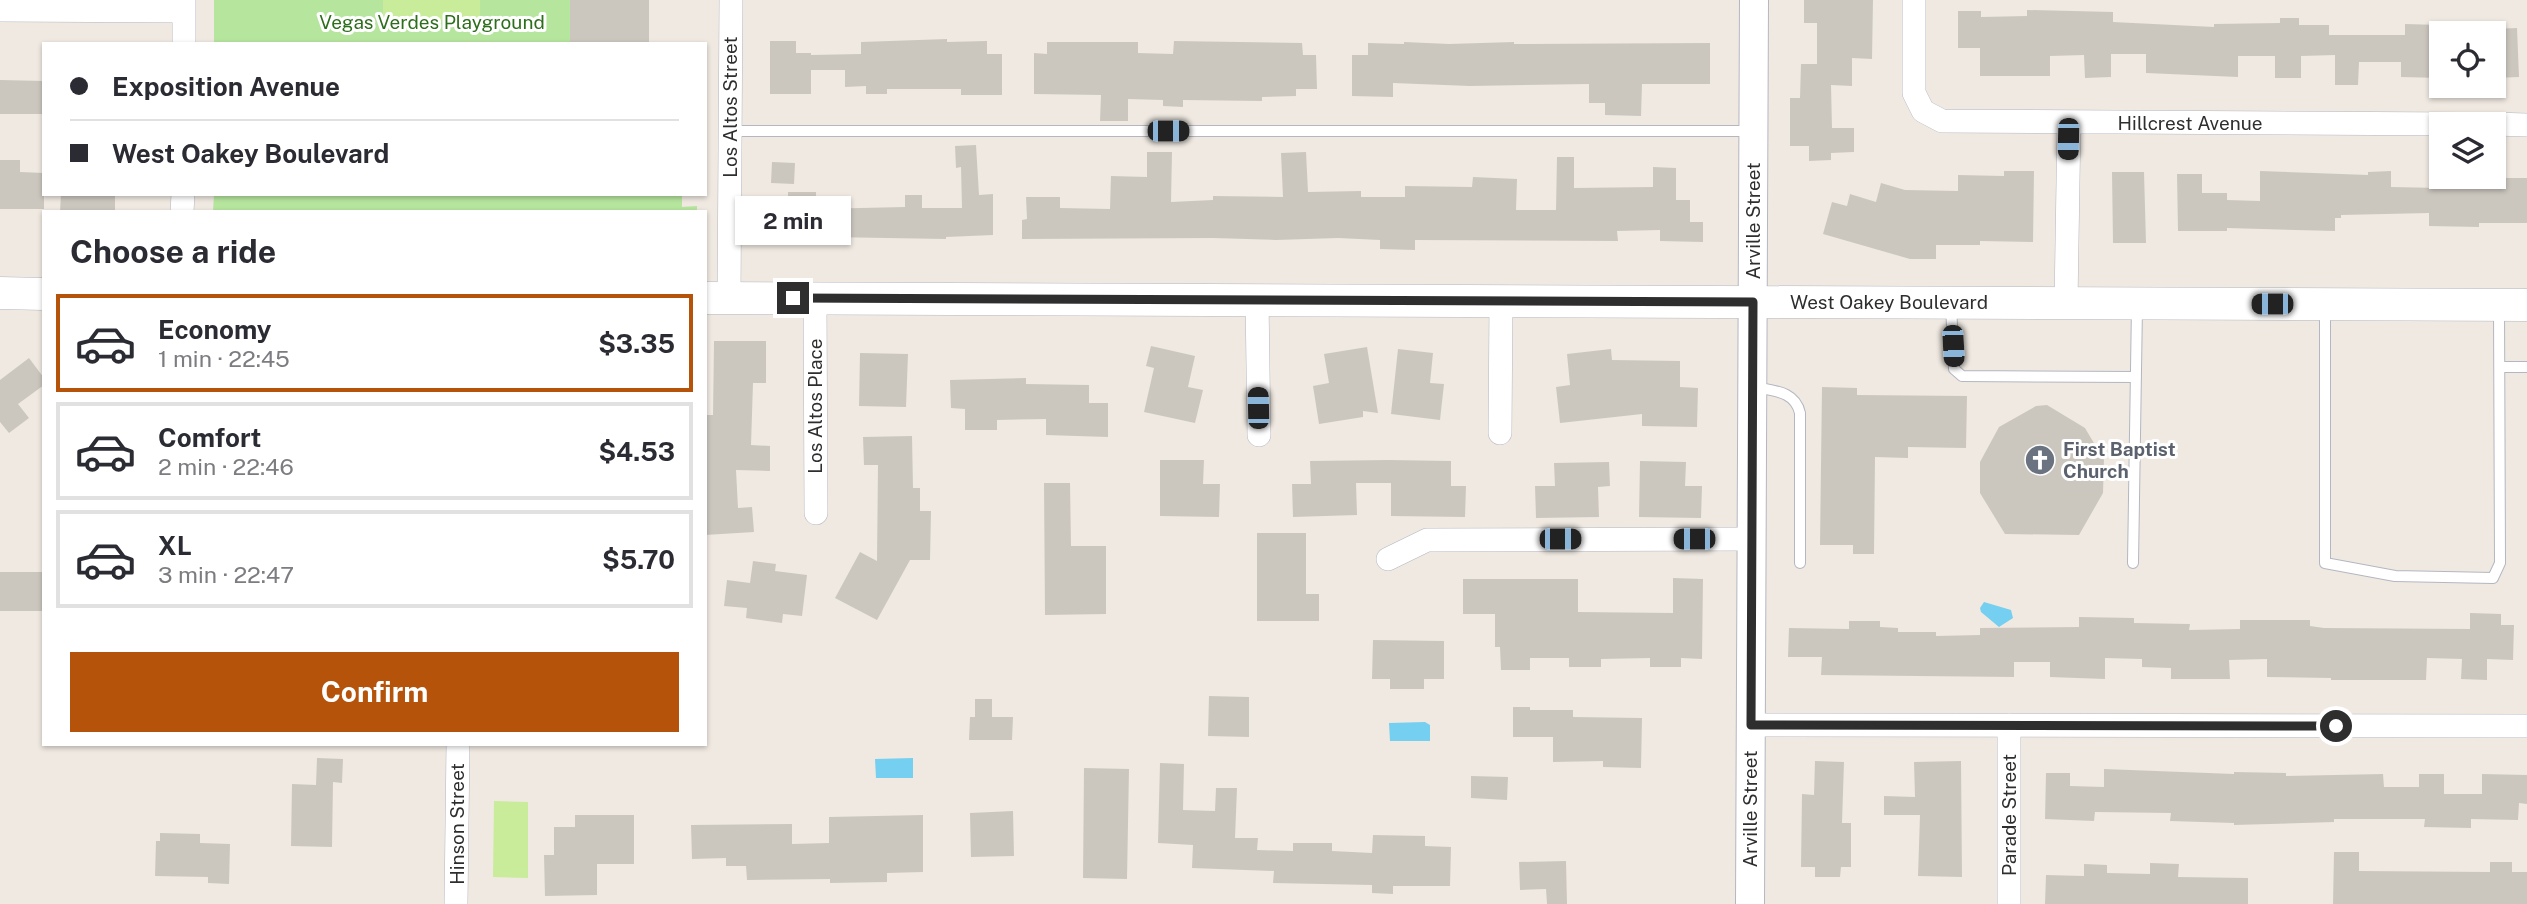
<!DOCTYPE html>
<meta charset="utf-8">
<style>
:root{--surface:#fff;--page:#f2f2f3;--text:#2b2b33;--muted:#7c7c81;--line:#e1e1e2;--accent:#b45309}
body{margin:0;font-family:"Public Sans",sans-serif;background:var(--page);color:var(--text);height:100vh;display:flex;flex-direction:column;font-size:26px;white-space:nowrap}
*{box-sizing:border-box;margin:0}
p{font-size:23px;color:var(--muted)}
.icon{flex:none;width:38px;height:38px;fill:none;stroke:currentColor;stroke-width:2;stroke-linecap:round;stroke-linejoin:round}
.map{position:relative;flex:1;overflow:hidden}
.sheet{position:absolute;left:42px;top:210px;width:665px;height:536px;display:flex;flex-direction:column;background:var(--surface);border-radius:0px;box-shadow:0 2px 5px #0004}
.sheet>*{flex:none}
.top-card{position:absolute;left:42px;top:42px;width:665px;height:154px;border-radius:0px;box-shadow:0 2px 5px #0004;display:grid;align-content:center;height:154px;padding:0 28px;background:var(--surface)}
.buttons{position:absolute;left:2429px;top:21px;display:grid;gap:14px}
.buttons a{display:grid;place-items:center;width:77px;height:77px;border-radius:0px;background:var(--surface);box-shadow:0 2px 5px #0004;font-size:35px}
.end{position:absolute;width:32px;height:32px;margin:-16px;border:9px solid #2e2e2e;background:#fff;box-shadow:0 0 0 4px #fff}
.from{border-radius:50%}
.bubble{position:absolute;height:49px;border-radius:0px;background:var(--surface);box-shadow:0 2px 5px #0004;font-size:23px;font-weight:700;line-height:49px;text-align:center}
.car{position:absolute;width:21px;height:42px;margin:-21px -10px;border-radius:9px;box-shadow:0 0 5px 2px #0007;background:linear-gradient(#222 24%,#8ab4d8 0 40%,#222 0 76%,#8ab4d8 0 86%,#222 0)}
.top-card b{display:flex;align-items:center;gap:24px;height:66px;font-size:26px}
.top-card b+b{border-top:2px solid var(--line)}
.top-card i{width:18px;height:18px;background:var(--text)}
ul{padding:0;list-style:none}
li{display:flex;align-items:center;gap:21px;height:98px;margin:0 14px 10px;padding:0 14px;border:4px solid var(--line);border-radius:0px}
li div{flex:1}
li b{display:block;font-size:26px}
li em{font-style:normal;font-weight:700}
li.on{border-color:var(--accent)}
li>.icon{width:63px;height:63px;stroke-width:1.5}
h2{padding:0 28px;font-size:32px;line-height:84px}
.primary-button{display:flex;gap:14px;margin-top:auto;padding:14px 28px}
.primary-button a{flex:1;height:80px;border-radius:0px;background:var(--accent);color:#fff;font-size:28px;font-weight:700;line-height:80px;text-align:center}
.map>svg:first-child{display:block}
</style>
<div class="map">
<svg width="2527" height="904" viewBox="0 0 2527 904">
<rect width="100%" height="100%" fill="#efe9e1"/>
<path fill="#b6e59e" d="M 214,0 L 649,0 L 649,44 L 214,44 Z
M 214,194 L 682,194 L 682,207 L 697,206 L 697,212 L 213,212 Z"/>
<path fill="#c9ec9a" d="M 383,0 L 480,0 L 480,21 L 383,19 Z
M 494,801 L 528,802 L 528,878 L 493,877 Z"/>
<path fill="#75cff0" d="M 1984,602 L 2011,610 L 2013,618 L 1999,627 L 1981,612 L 1980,608 Z
M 1425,722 L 1430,725 L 1430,741 L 1390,741 L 1389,723 Z
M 913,758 L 913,778 L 876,778 L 875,759 Z"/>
<path fill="#cbc7bf" d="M 570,0 L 649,0 L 649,44 L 570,44 Z
M 1804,0 L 1873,0 L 1872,59 L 1852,58 L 1852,86 L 1831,85 L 1832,128 L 1854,128 L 1854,152 L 1831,153 L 1831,160 L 1809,161 L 1809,146 L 1790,146 L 1790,98 L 1800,98 L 1801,64 L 1817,64 L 1817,23 L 1804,23 Z
M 2027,10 L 2113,12 L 2113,22 L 2214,27 L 2214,24 L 2280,23 L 2280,18 L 2299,18 L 2299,25 L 2329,25 L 2329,35 L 2405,35 L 2405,24 L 2441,25 L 2441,78 L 2401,77 L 2401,62 L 2359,62 L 2358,85 L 2335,85 L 2335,55 L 2301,56 L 2301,78 L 2275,78 L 2275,56 L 2238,56 L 2238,77 L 2146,73 L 2146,54 L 2111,54 L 2111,77 L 2085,78 L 2084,55 L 2050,56 L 2050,76 L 1980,76 L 1980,48 L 1958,48 L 1958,11 L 1981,11 L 1981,17 L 2027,16 Z
M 2517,28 L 2519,77 L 2494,78 L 2494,29 Z
M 947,39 L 947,42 L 987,41 L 987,54 L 1002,54 L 1002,95 L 961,95 L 961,89 L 887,89 L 887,94 L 866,94 L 866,86 L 845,87 L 845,70 L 811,70 L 811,94 L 770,94 L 770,41 L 796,41 L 796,53 L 811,53 L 811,55 L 861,54 L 861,42 Z
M 1174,41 L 1302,43 L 1303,55 L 1316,55 L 1317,89 L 1296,89 L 1296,96 L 1262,97 L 1262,101 L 1183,100 L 1183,107 L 1163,106 L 1163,100 L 1128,99 L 1128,121 L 1100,121 L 1101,95 L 1034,94 L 1034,53 L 1047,54 L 1047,42 L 1138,42 L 1138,53 L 1173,54 Z
M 1404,42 L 1449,44 L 1514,42 L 1514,44 L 1710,43 L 1710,84 L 1642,84 L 1641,116 L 1605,115 L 1605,103 L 1589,103 L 1589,84 L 1470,86 L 1393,83 L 1393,97 L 1352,96 L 1352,55 L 1368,55 L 1368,43 L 1404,44 Z
M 0,80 L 44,81 L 44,114 L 0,114 Z
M 976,145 L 979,195 L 993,194 L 993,235 L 946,237 L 946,239 L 770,236 L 771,219 L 788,220 L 788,192 L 816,192 L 816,209 L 905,207 L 905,195 L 922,195 L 922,208 L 962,208 L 961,167 L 956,168 L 955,146 Z
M 1147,152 L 1172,152 L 1171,202 L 1213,200 L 1213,196 L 1283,197 L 1281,153 L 1306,152 L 1308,192 L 1361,191 L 1361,197 L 1405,197 L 1405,186 L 1472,187 L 1473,177 L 1517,179 L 1516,210 L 1556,210 L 1557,157 L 1574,157 L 1574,188 L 1653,187 L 1653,167 L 1676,168 L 1676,200 L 1690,200 L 1690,222 L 1703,222 L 1703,242 L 1660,241 L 1660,230 L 1617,231 L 1618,241 L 1415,240 L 1415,250 L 1380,249 L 1380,240 L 1338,238 L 1276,240 L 1213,238 L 1022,239 L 1022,220 L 1027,219 L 1026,197 L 1060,197 L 1060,208 L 1110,209 L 1111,176 L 1147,177 Z
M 0,160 L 20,160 L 20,172 L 44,173 L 44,209 L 0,209 Z
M 772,162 L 795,163 L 794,184 L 771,183 Z
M 2004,171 L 2034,171 L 2033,242 L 1980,241 L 1980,245 L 1936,245 L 1936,259 L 1910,259 L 1823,234 L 1832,202 L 1847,206 L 1850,194 L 1876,202 L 1881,183 L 1905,190 L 1958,191 L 1958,175 L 2004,176 Z
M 2260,171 L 2368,175 L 2368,172 L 2391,171 L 2391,187 L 2491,189 L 2490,178 L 2527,178 L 2527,223 L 2479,223 L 2479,227 L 2429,226 L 2429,213 L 2341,215 L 2341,218 L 2335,218 L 2335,231 L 2227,228 L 2227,231 L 2178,231 L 2177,174 L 2202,174 L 2202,193 L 2227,193 L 2227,200 L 2260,201 Z
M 2112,172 L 2144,172 L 2146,243 L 2113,243 Z
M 61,194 L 115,194 L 115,212 L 60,212 Z
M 714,341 L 766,341 L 766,383 L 753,383 L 751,445 L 770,446 L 770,471 L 736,470 L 738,508 L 752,507 L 754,532 L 705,535 L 707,415 L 713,415 Z
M 1151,346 L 1195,356 L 1188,387 L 1203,390 L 1195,423 L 1144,412 L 1154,368 L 1146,366 Z
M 1367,347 L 1378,413 L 1363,411 L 1363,417 L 1319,424 L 1313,386 L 1329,383 L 1324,354 Z
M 1398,349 L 1433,353 L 1430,383 L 1444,384 L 1440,420 L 1391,414 Z
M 1611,349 L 1612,360 L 1680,361 L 1680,387 L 1698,388 L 1697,427 L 1642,426 L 1642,414 L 1560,423 L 1556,387 L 1570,385 L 1567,354 Z
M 860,353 L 908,354 L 906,407 L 859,406 Z
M 29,358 L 44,378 L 44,385 L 18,404 L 29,418 L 9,433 L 0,422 L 0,380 Z
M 1026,378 L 1026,384 L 1089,385 L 1089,403 L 1108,403 L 1108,437 L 1046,435 L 1046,419 L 997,420 L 997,430 L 965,430 L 965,409 L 951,408 L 950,380 Z
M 1822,387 L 1857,388 L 1857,395 L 1967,396 L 1966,448 L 1908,447 L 1908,458 L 1875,457 L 1874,554 L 1853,554 L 1853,545 L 1820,545 Z
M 2047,405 L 2085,428 L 2104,460 L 2103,493 L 2079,535 L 2005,534 L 1980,493 L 1980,462 L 1999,427 L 2036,406 Z
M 912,436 L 913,488 L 920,488 L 920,511 L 931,511 L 930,560 L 910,560 L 877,620 L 835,598 L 860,552 L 877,561 L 878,465 L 864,465 L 863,437 Z
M 1160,460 L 1204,460 L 1203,484 L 1220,484 L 1219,517 L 1160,516 Z
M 1389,460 L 1451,461 L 1451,486 L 1466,486 L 1465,517 L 1391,516 L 1391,483 L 1356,483 L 1357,515 L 1293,517 L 1292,484 L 1311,484 L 1310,461 Z
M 1640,461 L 1686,462 L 1685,486 L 1702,486 L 1701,518 L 1639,517 Z
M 1609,462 L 1610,486 L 1598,487 L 1599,517 L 1536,518 L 1535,486 L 1555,486 L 1554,463 Z
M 1044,483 L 1070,483 L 1071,546 L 1106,546 L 1106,614 L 1045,615 Z
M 1257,533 L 1306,533 L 1306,594 L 1319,594 L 1319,621 L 1257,621 Z
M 753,561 L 776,564 L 775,571 L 807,575 L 802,616 L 783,614 L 782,623 L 746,618 L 747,608 L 724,606 L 727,580 L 750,583 Z
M 0,572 L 44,572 L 44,611 L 0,611 Z
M 1673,578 L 1703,579 L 1702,659 L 1681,658 L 1681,667 L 1650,667 L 1650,658 L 1601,659 L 1601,667 L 1569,667 L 1569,658 L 1530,658 L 1530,670 L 1501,670 L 1500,647 L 1495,647 L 1495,614 L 1463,614 L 1463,579 L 1578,579 L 1578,612 L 1673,613 Z
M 2470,613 L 2501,614 L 2501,625 L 2514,625 L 2513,660 L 2487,659 L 2487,680 L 2461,679 L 2462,659 L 2427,658 L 2426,680 L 2331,680 L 2331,678 L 2267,677 L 2267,659 L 2229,660 L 2230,679 L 2171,679 L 2171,668 L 2142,667 L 2142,659 L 2105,658 L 2105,679 L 2050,677 L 2050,662 L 2014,662 L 2014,677 L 1821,675 L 1822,657 L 1788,657 L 1789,628 L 1849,629 L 1849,621 L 1880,621 L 1880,627 L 1898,628 L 1898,632 L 1936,632 L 1936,636 L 1980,635 L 1980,628 L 2079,627 L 2079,617 L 2134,618 L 2134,623 L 2190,624 L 2189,630 L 2240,629 L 2240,620 L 2310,620 L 2310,626 L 2324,628 L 2470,629 Z
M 1373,640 L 1444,641 L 1444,679 L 1424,679 L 1424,689 L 1390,689 L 1390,679 L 1372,679 Z
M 1209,696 L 1249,697 L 1249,737 L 1208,736 Z
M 975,699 L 992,699 L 992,717 L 1013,717 L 1012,740 L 969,740 L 970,717 L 975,717 Z
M 1513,707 L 1530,707 L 1530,710 L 1573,710 L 1573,717 L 1642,718 L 1641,768 L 1603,767 L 1603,761 L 1553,762 L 1553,737 L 1513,737 Z
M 317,758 L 343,759 L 342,783 L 333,782 L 332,847 L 291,846 L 292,784 L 316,785 Z
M 1815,761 L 1844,762 L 1842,823 L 1851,823 L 1851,867 L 1841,867 L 1840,877 L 1815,877 L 1815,867 L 1801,867 L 1802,794 L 1814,795 Z
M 1961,761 L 1962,877 L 1918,876 L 1920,815 L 1884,815 L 1884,796 L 1915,797 L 1914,762 Z
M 1160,763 L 1184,764 L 1183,810 L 1215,811 L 1216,788 L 1237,788 L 1235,838 L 1258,838 L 1257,850 L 1293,851 L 1293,843 L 1332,843 L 1332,851 L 1372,853 L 1373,835 L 1425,836 L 1425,846 L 1451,847 L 1450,886 L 1393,886 L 1393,894 L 1372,893 L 1372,885 L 1273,883 L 1274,871 L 1192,868 L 1193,845 L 1158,843 Z
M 1084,768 L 1129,769 L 1127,879 L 1083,878 Z
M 2104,769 L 2234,774 L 2234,772 L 2286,773 L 2286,776 L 2383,774 L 2384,787 L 2419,787 L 2419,774 L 2444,774 L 2444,794 L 2482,794 L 2482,774 L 2527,775 L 2527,804 L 2519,803 L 2518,820 L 2471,819 L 2471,828 L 2424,827 L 2425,819 L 2334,819 L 2334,822 L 2234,825 L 2234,823 L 2170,821 L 2171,813 L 2095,812 L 2094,821 L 2045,819 L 2046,773 L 2070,773 L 2070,786 L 2104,787 Z
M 1471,776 L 1508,777 L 1507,800 L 1471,798 Z
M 1013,811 L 1014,856 L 971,857 L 970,813 Z
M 575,815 L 634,815 L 634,864 L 597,864 L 597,895 L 545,896 L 544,855 L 554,855 L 554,827 L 575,827 Z
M 923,815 L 923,872 L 887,873 L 887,882 L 830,883 L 830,879 L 747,880 L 746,866 L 726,866 L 726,858 L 692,859 L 691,825 L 792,824 L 792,844 L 829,843 L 829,817 Z
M 160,833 L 200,834 L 200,843 L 230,844 L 229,884 L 208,883 L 208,877 L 155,876 L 156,841 L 160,841 Z
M 2334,852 L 2359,852 L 2359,871 L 2490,872 L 2490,862 L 2512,862 L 2512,872 L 2527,872 L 2527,904 L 2333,904 Z
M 1566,861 L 1567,904 L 1547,904 L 1546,889 L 1520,890 L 1519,862 Z
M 2150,863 L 2179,864 L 2178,877 L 2248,878 L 2248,904 L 2045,904 L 2046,875 L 2084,876 L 2084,864 L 2107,865 L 2107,873 L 2150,874 Z"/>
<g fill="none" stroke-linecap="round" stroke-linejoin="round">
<g stroke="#b4b7c1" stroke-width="12">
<path id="service" d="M 730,131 L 1752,131
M 1951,305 L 1954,369 L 1962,376 L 2136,377
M 2325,307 L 2325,563 L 2395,576 L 2493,578 L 2500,563 L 2499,307
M 2500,367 L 2527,367
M 1755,387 C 1774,391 1795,391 1800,413 L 1800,563
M 2133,563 L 2137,306"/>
</g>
<g stroke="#b4b7c1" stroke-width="24">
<path id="minor" d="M 1914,0 L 1914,93 L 1923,111 L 1942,121 L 2459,124
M 0,10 L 184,11
M 184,44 L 184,0
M 2494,124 L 2527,125
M 182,212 L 183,194
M 729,298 L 731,0
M 815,298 L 816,513
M 1257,300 L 1259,435
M 2066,303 L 2069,122
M 1500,433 L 1501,301
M 1388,559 L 1427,540 L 1751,539
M 1751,725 L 2527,726
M 456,904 L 458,744
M 2009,904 L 2009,725"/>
</g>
<g stroke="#b4b7c1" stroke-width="30">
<path id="tertiary" d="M 1750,904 L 1754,0"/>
</g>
<g stroke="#b4b7c1" stroke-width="33">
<path id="secondary" d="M 0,293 L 44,294
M 705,298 L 2527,305"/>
</g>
<use href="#service" stroke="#fff" stroke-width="10"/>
<use href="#minor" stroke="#fff" stroke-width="23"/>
<use href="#tertiary" stroke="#fff" stroke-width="28"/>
<use href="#secondary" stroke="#fff" stroke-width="32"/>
</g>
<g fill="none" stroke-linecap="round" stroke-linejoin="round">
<path stroke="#2e2e2e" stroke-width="9" d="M 793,298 L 1753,302 L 1751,725 L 2336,726"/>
</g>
<defs>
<g id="church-disc" transform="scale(1.575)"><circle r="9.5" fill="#6b7280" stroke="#fff"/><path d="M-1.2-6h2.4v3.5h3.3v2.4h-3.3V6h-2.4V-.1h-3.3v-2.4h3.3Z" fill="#fff"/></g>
</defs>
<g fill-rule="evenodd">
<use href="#church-disc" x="2040" y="460"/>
</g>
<g text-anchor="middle" stroke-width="6" stroke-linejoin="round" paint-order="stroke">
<g font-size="19" fill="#2c6e1b" stroke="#fff">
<text x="432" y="29">Vegas Verdes Playground</text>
</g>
<g font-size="19" fill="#2e2e2e" stroke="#fff">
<text transform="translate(730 107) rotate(-90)" y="7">Los Altos Street</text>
<text x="2190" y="130">Hillcrest Avenue</text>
<text transform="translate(1753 221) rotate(-90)" y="7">Arville Street</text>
<text x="1889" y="309">West Oakey Boulevard</text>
<text transform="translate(815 406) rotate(-90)" y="7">Los Altos Place</text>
<text transform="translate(1750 809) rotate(-90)" y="7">Arville Street</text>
<text transform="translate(2009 815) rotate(-90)" y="7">Parade Street</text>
<text transform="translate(457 824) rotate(-90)" y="7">Hinson Street</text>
</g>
<g font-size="19" font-weight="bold" fill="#5b616d" stroke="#fff" text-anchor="start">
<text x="2063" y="456">First Baptist<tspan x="2063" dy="22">Church</tspan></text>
</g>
</g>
</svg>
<div class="buttons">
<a><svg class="icon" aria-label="locate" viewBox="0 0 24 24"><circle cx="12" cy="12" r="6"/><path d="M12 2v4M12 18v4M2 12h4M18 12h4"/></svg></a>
<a><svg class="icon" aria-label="layers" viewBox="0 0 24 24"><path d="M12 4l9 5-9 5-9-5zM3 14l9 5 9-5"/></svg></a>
</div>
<i class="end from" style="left:2336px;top:726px"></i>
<i class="end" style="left:793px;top:298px"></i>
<div class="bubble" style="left:735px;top:196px;width:116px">2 min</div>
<i class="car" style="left:1168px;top:131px;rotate:90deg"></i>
<i class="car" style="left:2068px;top:139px;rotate:181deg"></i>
<i class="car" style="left:2272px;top:304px;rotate:270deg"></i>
<i class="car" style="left:1953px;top:346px;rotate:177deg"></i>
<i class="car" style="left:1258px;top:408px;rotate:359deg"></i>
<i class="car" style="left:1560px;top:539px;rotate:90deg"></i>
<i class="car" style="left:1694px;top:539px;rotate:270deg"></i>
<div class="top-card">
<b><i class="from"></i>Exposition Avenue</b>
<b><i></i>West Oakey Boulevard</b>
</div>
<section class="sheet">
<h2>Choose a ride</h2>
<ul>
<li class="on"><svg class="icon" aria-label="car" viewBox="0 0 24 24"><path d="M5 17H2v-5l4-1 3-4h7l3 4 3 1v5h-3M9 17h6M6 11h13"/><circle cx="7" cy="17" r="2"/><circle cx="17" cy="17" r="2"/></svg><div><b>Economy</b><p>1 min · 22:45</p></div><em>$3.35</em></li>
<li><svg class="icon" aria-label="car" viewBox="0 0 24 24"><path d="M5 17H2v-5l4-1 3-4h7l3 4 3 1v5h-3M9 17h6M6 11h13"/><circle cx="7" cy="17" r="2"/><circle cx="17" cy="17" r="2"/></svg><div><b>Comfort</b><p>2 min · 22:46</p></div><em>$4.53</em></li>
<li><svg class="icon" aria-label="car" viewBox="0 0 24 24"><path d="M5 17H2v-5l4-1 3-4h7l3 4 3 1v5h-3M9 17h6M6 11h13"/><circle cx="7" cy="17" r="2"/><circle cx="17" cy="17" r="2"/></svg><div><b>XL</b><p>3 min · 22:47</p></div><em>$5.70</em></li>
</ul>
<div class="primary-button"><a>Confirm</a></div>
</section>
</div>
